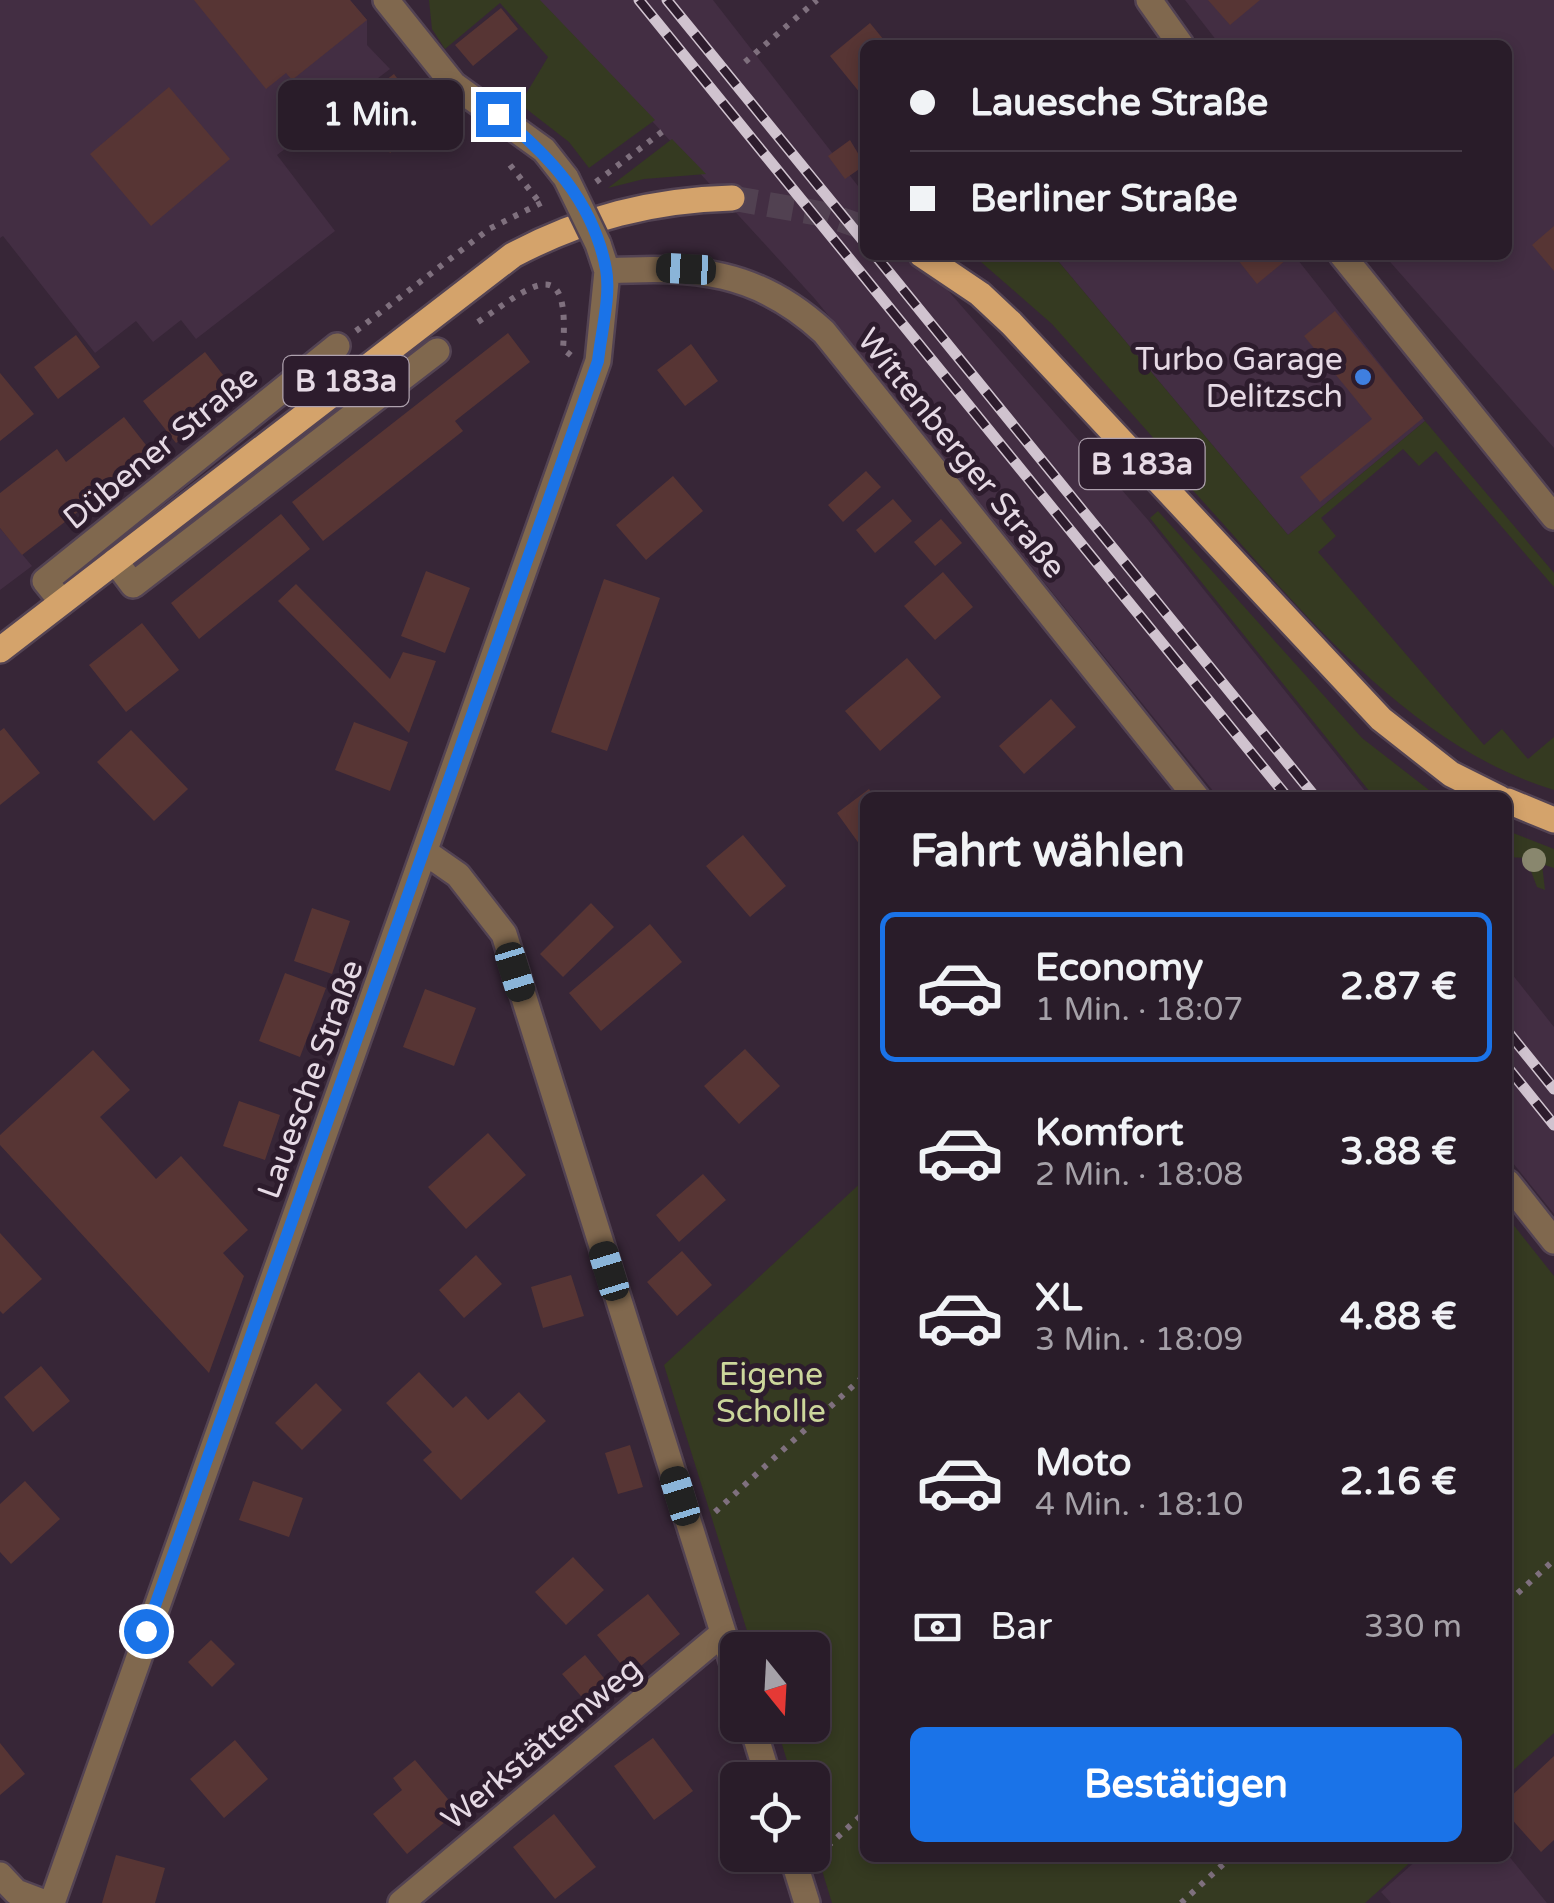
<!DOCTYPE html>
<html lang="de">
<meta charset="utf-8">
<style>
:root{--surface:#291c29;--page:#312531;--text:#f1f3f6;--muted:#a5a1a8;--line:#453a46;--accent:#1a73e8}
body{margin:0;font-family:"Varela Round",sans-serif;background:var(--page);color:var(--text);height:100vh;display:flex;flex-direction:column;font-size:38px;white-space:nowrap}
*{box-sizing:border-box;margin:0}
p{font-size:32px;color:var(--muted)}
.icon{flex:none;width:55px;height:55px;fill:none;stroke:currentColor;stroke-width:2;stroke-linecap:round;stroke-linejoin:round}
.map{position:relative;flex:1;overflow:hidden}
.panel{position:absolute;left:860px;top:792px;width:652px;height:1070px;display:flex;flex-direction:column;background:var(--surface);border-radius:15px;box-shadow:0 5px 15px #0003,0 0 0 2px var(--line)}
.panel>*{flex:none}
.banner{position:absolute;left:860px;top:40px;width:652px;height:220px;border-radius:15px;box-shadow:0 5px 15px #0003,0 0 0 2px var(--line);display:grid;align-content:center;height:220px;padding:0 50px;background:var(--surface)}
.needle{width:65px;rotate:162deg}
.controls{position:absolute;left:720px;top:1632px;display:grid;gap:20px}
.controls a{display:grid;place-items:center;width:110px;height:110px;border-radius:15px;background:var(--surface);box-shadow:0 5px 15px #0003,0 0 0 2px var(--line);font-size:50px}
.end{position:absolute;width:45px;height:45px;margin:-22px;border:12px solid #1a73e8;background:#fff;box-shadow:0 0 0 5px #fff}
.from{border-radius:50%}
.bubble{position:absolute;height:70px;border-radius:15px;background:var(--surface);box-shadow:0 5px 15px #0003,0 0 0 2px var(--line);font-size:32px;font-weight:800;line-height:70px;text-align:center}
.car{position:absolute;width:30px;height:60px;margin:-30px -15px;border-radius:12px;box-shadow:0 0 8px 2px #0007;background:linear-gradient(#222 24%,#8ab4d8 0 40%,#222 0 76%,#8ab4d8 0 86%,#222 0)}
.banner b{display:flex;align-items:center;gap:35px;height:95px;font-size:38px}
.banner b+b{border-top:2px solid var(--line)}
.banner i{width:25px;height:25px;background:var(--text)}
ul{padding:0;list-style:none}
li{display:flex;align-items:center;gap:30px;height:150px;margin:0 20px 15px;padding:0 30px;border:5px solid transparent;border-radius:15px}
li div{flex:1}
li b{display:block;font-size:38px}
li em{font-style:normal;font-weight:800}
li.on{border-color:var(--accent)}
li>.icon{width:90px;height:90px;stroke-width:1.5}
h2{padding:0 50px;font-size:45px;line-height:120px}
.pay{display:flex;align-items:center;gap:25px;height:110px;padding:0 50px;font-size:38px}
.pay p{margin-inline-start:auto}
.action{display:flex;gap:20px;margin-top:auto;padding:20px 50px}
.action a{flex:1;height:115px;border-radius:15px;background:var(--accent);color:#fff;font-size:40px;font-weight:800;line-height:115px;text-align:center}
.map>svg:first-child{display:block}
</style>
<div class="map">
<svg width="1554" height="1903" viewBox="0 0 1554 1903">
<rect width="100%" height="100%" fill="#372637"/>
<path fill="#432e43" d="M 0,0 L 350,0 L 367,20 L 367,45 L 390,69 L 277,155 L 335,231 L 196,339 L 181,320 L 153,342 L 136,321 L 95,353 L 3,236 L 0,238 Z
M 524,0 L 713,0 L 865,195 L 865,255 L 917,255 L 1148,520 L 1370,797 L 1218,797 L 815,299 L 652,121 Z
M 1185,0 L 1554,0 L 1554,448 L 1384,255 L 1508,255 L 1508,45 L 1220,45 Z
M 1053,255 L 1294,255 L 1425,421 L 1288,535 Z
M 0,528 L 32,566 L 0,590 Z
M 1508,969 L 1554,1027 L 1554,1214 L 1508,1157 Z
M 1508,1855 L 1547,1903 L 1391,1903 L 1381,1892 L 1419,1858 Z"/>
<path fill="#353a21" d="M 429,0 L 540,0 L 655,120 L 589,168 L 569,142 L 520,104 L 548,57 L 500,3 L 445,49 L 432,29 Z
M 672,139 L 706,174 L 644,179 L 608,188 Z
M 973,255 L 1053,255 L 1288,535 L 1425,421 L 1554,573 L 1554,587 L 1436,451 L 1419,466 L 1403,449 L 1321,518 L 1336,536 L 1318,552 L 1484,745 L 1502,729 L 1528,759 L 1554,737 L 1554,790 C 1400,743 1291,596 1186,483 L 1189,478 L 1052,324 Z
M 1158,511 L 1362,738 L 1438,797 L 1374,797 L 1150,518 Z
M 1508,831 L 1554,849 L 1554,868 L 1542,864 L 1545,890 L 1537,887 L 1526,858 L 1508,857 Z
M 865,1179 L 865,1858 L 1415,1858 L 1365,1903 L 832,1903 L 813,1841 L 812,1780 L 793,1780 L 776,1725 L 812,1725 L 812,1650 L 753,1650 L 664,1365 Z
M 1508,1218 L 1554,1276 L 1554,1733 L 1508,1775 Z"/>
<path fill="#573534" d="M 194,0 L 350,0 L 367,20 L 292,80 L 286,73 L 266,89 Z
M 1208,0 L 1260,0 L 1230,25 Z
M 501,8 L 518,29 L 473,66 L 455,45 Z
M 870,23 L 888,45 L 865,45 L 865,99 L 830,56 Z
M 394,74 L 431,123 L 390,153 L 354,104 Z
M 169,87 L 230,159 L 151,226 L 90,154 Z
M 850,140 L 865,165 L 845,179 L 828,156 Z
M 1554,226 L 1554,271 L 1532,245 Z
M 1234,255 L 1292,255 L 1257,284 Z
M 1335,311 L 1423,418 L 1320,502 L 1300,477 L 1372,419 L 1304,336 Z
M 508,333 L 530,362 L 455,421 L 463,431 L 323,541 L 292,502 Z
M 76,335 L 100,367 L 58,399 L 34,367 Z
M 691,344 L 718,381 L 685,406 L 657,370 Z
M 205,352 L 238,394 L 176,443 L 143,401 Z
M 0,373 L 34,414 L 0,441 Z
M 124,417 L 153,454 L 22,555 L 0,528 L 0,493 L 57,449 L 66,462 Z
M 866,471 L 881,487 L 843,522 L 828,505 Z
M 673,476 L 703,511 L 646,560 L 616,525 Z
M 893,499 L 912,521 L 875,553 L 856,530 Z
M 281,514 L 310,549 L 199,639 L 171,603 Z
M 941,519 L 962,543 L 935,566 L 914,542 Z
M 426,571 L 470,588 L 445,653 L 401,636 Z
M 943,572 L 973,607 L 935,640 L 904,606 Z
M 604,579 L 660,598 L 607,751 L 551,732 Z
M 296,584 L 390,679 L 403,652 L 436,661 L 409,733 L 278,601 Z
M 142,623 L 179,670 L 126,712 L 89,665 Z
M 907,658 L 941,697 L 880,751 L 845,711 Z
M 1051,699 L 1076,727 L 1024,774 L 999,746 Z
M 354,722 L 408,742 L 390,791 L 335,770 Z
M 4,728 L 40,773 L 0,805 L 0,731 Z
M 131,730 L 188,789 L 154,821 L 97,762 Z
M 869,789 L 875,798 L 865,798 L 865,852 L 837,813 Z
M 743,835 L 786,886 L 750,917 L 706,866 Z
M 591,903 L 614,927 L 563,977 L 540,954 Z
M 312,908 L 350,921 L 332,974 L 294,961 Z
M 650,924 L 682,962 L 601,1031 L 569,993 Z
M 285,973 L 326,988 L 300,1057 L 259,1041 Z
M 425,989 L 476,1008 L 454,1066 L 403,1047 Z
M 745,1049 L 780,1086 L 739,1124 L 704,1086 Z
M 93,1050 L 130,1090 L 100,1117 L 156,1179 L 181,1156 L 248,1230 L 223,1253 L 244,1276 L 209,1373 L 0,1145 L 0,1135 Z
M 239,1101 L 280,1115 L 265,1160 L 223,1146 Z
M 488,1133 L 526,1175 L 466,1229 L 428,1187 Z
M 703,1174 L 726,1200 L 679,1242 L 656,1215 Z
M 0,1233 L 42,1279 L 3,1314 L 0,1311 Z
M 682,1251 L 712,1285 L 677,1316 L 647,1282 Z
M 476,1255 L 502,1284 L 464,1318 L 439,1290 Z
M 571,1275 L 584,1316 L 543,1328 L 531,1287 Z
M 41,1366 L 70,1401 L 33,1432 L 4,1397 Z
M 419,1372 L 453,1408 L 466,1396 L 488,1420 L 519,1392 L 546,1421 L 461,1500 L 423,1460 L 432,1452 L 386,1403 Z
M 316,1383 L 342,1410 L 302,1450 L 275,1423 Z
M 630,1445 L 643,1487 L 618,1494 L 605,1453 Z
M 25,1481 L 60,1519 L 11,1564 L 0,1552 L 0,1504 Z
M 253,1481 L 303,1498 L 289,1537 L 239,1520 Z
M 573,1557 L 604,1590 L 566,1625 L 535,1592 Z
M 648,1594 L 680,1634 L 630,1675 L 597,1635 Z
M 211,1640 L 235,1664 L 212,1687 L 188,1662 Z
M 585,1655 L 608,1683 L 586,1702 L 562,1674 Z
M 653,1738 L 693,1791 L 654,1820 L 614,1766 Z
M 235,1740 L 268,1779 L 224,1818 L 190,1779 Z
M 0,1743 L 25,1774 L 0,1795 Z
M 1554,1756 L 1554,1840 L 1541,1852 L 1508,1815 L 1508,1799 Z
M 415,1760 L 458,1811 L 407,1854 L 373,1814 L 402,1790 L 393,1778 Z
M 554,1814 L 596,1867 L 555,1899 L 513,1847 Z
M 116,1855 L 165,1868 L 155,1903 L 102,1903 Z"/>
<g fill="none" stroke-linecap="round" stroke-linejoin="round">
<path stroke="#514151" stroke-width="25" stroke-dasharray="25 12" stroke-linecap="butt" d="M 732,198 L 828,215 L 865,228"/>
<g stroke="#534353" stroke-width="30">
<path id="minor" d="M 386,0 L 454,85 L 544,150 L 566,178
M 1149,0 L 1181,45
M 1342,255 L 1554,517
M 607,271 C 694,266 757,270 824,332 L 1197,798
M 115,561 L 133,585 L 437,351
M 62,602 L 45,581 L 337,346
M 425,852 L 458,875 L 504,934 L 738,1680
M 1508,1183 L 1554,1241
M 752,1725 L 769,1780
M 792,1855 L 807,1903
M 0,1875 L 16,1892 L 45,1903
M 52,1903 L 598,361 L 607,271 L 598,244
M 401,1903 L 723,1633"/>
</g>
<g stroke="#534353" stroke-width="30">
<path id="major" d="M 922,255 L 980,294 L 1011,323 L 1381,719 L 1451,774 L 1499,798
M 0,650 L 513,255 C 583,218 653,200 732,198
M 1508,801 L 1554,820"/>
</g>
<path stroke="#7f707e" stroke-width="6" stroke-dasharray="5 8" stroke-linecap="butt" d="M 745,62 L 817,0
M 510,165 L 540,203
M 596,182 L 667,128
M 478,322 C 535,283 570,252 563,349 L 573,357
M 356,331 L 489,229 L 547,200
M 715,1512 L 865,1375
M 1508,1602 L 1554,1560
M 818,1855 L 865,1812
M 1181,1903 L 1230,1858"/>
<use href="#minor" stroke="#80684e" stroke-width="25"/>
<use href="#major" stroke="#d4a36b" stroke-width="25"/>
<g stroke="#d0c3cf" stroke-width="11">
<path id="rail" d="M 639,0 L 1288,798
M 667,0 L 865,243
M 875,255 L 1316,798
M 1508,1032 L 1554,1089
M 1508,1068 L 1554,1125"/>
</g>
<use href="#rail" stroke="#2d1c2d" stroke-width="8" stroke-dasharray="22" stroke-linecap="butt"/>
<g stroke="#534353" stroke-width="30" stroke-linecap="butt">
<path id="minor-bridge" d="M 566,178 L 598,244"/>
</g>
<use href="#minor-bridge" stroke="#80684e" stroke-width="25"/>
</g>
<circle fill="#89876e" cx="1534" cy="860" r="12"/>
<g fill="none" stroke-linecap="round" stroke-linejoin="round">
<path stroke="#1a73e8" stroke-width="12" d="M 146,1631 L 598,361 C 601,333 611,296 606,269 C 593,201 549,155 498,114"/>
</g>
<circle fill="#3f7fe0" stroke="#2d1c2d" stroke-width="4" cx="1363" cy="377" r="10"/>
<g text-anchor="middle" stroke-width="10" stroke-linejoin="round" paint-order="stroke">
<g fill="#2d1c2d" stroke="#aea1ae" stroke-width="2.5">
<rect x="283.5" y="356" width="125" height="50" rx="8"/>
<rect x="1079.5" y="439" width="125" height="50" rx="8"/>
</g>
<g font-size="30" font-weight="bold" fill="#e6dae5">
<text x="346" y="391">B 183a</text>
<text x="1142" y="474">B 183a</text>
</g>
<g font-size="32" fill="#e6dae5" stroke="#2d1c2d" text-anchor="end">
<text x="1343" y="370">Turbo Garage<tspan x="1343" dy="37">Delitzsch</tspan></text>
</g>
<g font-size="32" fill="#e6dae5" stroke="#2d1c2d">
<text transform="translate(160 447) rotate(-39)" y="11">Dübener Straße</text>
<text transform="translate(962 453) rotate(51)" y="11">Wittenberger Straße</text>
<text transform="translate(310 1079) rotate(-70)" y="11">Lauesche Straße</text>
<text transform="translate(541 1743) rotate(-40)" y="11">Werkstättenweg</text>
</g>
<g font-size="32" fill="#ccd79b" stroke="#2d1c2d">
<text x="771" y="1385">Eigene<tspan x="771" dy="37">Scholle</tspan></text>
</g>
</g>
</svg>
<div class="controls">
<a><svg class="needle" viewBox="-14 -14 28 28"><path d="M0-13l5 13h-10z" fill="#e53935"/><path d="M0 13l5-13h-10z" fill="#a5a1a8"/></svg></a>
<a><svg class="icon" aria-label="locate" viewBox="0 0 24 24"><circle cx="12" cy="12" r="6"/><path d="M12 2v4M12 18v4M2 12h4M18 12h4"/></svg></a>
</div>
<i class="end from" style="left:146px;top:1631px"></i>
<i class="end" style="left:498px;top:114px"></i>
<div class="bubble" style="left:278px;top:80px;width:185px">1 Min.</div>
<i class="car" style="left:686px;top:269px;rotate:273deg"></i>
<i class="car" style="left:515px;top:972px;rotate:163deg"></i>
<i class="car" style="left:609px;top:1271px;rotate:343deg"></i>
<i class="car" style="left:680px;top:1496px;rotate:343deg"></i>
<div class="banner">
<b><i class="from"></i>Lauesche Straße</b>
<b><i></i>Berliner Straße</b>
</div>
<section class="panel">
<h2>Fahrt wählen</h2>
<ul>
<li class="on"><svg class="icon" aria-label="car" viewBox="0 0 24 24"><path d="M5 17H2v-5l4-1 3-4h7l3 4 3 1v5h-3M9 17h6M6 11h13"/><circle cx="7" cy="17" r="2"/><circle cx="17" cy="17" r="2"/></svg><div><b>Economy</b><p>1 Min. · 18:07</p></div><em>2.87 €</em></li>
<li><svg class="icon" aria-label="car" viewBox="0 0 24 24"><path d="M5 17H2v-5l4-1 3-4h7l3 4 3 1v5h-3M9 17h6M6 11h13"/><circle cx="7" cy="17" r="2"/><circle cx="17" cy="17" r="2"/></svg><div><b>Komfort</b><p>2 Min. · 18:08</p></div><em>3.88 €</em></li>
<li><svg class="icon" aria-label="car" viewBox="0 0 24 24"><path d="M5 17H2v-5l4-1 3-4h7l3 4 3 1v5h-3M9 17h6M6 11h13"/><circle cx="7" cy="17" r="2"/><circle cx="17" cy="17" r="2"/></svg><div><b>XL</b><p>3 Min. · 18:09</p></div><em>4.88 €</em></li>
<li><svg class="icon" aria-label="car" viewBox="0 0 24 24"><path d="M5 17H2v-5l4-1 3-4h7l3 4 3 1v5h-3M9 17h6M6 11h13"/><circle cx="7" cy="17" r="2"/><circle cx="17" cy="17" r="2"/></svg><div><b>Moto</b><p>4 Min. · 18:10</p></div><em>2.16 €</em></li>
</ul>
<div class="pay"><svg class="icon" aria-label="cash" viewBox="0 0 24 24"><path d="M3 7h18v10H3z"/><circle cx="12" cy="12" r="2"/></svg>Bar<p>330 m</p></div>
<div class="action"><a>Bestätigen</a></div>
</section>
</div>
